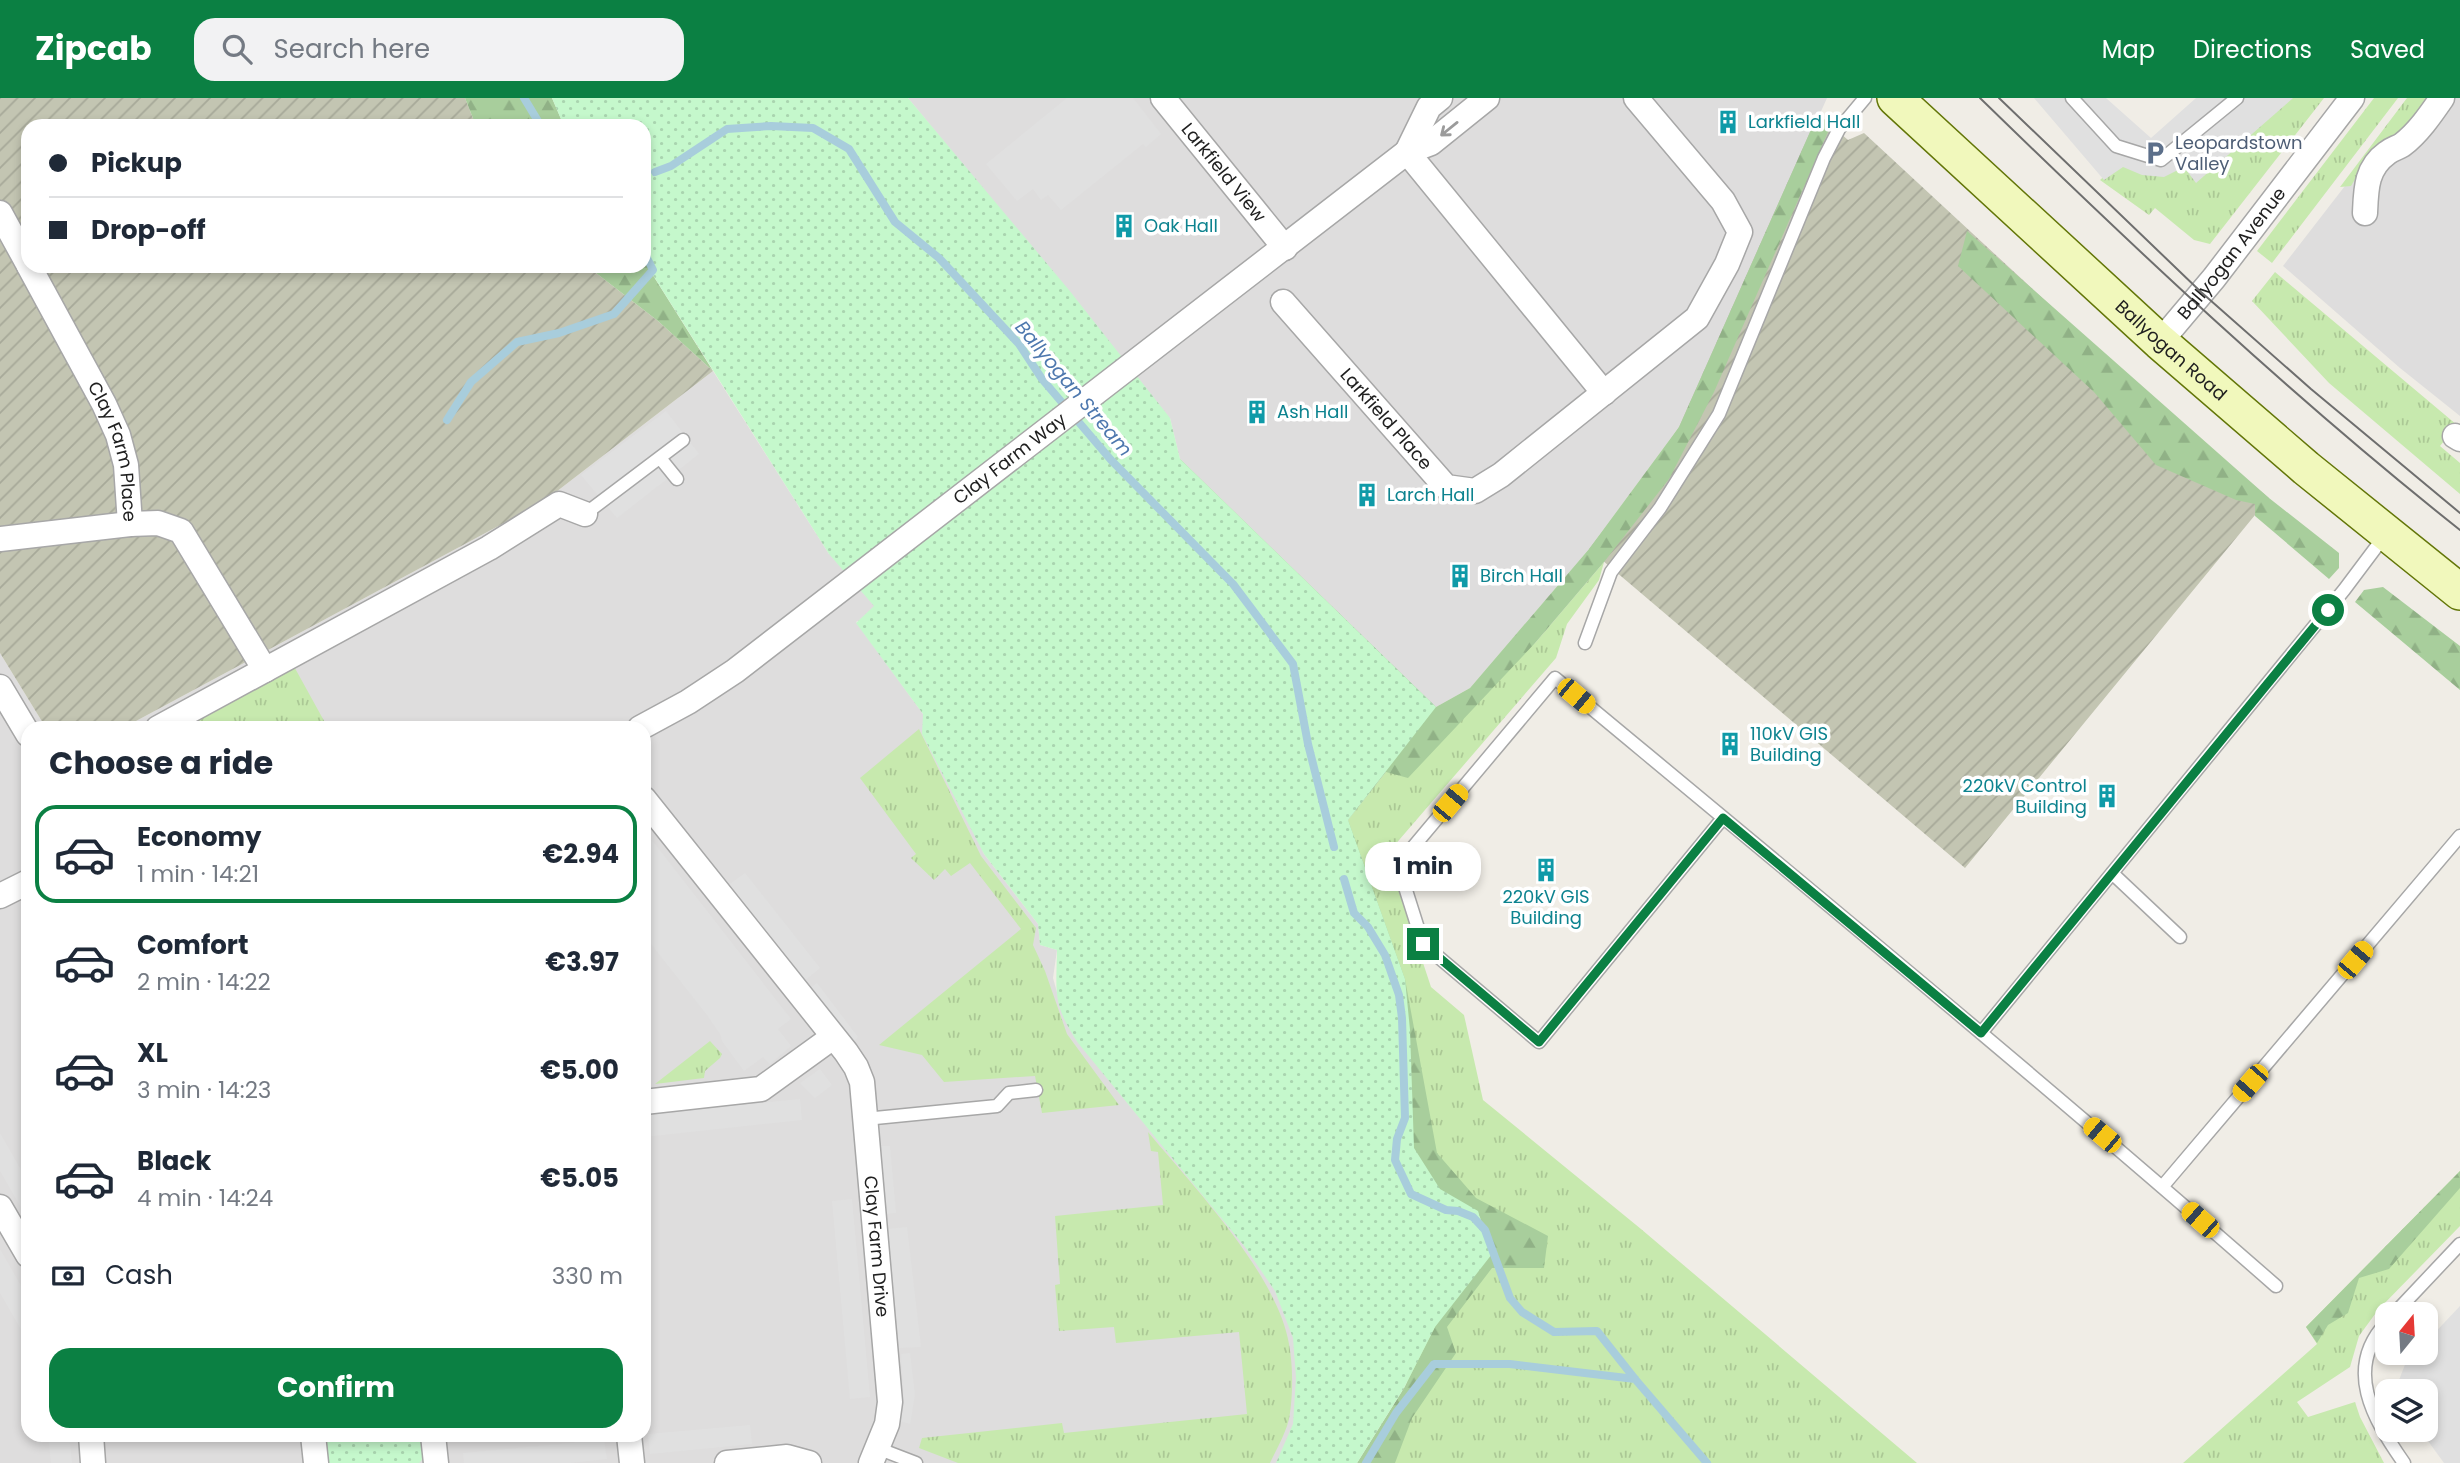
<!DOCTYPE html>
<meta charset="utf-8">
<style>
:root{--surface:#fff;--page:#f2f2f3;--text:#1f2937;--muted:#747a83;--line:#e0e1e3;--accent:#0b8043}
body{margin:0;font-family:Poppins,sans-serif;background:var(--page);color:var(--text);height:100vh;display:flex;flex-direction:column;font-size:26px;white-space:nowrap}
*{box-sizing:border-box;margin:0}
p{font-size:23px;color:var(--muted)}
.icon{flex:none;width:38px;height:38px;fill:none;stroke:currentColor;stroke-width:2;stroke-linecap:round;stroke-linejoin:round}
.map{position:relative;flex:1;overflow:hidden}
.side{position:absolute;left:21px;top:623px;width:630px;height:721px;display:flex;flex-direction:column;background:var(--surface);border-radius:21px;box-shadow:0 4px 10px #0003}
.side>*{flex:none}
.top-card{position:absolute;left:21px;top:21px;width:630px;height:154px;border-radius:21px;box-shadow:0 4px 10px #0003;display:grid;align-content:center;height:154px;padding:0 28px;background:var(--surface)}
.needle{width:46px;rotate:18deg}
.buttons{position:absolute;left:2375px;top:1204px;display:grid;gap:14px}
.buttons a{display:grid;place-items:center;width:63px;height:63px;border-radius:14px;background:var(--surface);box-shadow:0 4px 10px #0003;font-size:35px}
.end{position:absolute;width:32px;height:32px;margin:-16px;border:9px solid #0b8043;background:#fff;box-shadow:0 0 0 4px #fff}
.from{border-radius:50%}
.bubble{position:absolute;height:49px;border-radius:21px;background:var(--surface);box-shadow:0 4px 10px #0003;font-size:23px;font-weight:700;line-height:49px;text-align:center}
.car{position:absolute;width:21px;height:42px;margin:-21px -10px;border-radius:9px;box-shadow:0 0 5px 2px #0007;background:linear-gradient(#f5c518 24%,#345 0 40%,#f5c518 0 76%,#345 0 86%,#f5c518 0)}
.top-card b{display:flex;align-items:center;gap:24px;height:66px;font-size:26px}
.top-card b+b{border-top:2px solid var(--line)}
.top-card i{width:18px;height:18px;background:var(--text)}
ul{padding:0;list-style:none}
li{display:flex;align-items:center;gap:21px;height:98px;margin:0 14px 10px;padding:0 14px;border:4px solid transparent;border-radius:21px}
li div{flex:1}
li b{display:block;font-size:26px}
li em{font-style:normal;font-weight:700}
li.on{border-color:var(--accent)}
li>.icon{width:63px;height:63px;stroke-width:1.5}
h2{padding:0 28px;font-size:32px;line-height:84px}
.pay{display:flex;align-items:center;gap:18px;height:77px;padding:0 28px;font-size:26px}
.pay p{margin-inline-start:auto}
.cta{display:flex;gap:14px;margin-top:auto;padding:14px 28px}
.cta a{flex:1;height:80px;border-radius:21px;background:var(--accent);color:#fff;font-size:28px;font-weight:700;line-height:80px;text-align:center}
header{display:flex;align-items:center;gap:42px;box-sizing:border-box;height:98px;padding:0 35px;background:var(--accent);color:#fff}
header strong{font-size:33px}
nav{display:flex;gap:38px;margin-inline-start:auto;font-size:24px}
.search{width:490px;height:63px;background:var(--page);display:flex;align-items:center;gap:18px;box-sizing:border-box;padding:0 24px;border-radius:21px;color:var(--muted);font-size:26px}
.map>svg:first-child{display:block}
</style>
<header>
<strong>Zipcab</strong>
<div class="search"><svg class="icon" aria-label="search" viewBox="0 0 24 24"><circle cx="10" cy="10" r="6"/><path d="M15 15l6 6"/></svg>Search here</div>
<nav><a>Map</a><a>Directions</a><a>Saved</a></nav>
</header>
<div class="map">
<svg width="2460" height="1365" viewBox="0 0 2460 1365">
<defs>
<pattern id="construction-furrows" width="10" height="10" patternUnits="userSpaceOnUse" patternTransform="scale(1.75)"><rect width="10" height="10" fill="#c3c5b2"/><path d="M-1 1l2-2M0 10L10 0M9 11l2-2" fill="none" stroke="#a7a999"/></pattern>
<pattern id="grass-tufts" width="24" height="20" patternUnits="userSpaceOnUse" patternTransform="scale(1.75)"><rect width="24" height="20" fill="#c7e9ae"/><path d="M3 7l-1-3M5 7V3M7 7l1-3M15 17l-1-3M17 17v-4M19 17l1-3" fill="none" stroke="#abc895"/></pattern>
<pattern id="forest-firs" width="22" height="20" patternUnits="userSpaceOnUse" patternTransform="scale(1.75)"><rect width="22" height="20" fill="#a8ce9c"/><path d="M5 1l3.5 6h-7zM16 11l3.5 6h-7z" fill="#90b186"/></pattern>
<pattern id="park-dots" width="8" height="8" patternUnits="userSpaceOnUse" patternTransform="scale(1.75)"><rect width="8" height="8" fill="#c5f8cc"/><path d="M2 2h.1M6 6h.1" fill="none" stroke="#a9d4af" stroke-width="1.8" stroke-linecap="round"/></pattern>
</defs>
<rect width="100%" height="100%" fill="#f0ede6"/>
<path fill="#dedddd" d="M 908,0 L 1827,0 L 1679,329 L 1589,451 L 1470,590 L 1436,609 L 1180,361 L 1170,320 L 856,524 L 923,616 L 984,756 L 1038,826 L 1040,847 L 1057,852 L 1053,880 L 1060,905 L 1276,1189 L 1295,1233 L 1303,1303 L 1283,1365 L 0,1365 L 0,555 L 46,630 L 28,630 L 28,1337 L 644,1337 L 644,630 L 123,630 L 543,404 L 713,273 L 829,456 L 1107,241 Z
M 2413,0 L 2460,0 L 2460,318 L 2400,270 L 2283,168 Z"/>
<path fill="url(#construction-furrows)" d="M 0,0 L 465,0 L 476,28 L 28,28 L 28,168 L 587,168 L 658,223 L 713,273 L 543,404 L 123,630 L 46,630 L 0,555 Z
M 1818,16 L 1848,42 L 1864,35 L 2173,321 L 2269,400 L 1965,770 L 1589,451 L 1652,370 L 1679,329 Z"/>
<path fill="url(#grass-tufts)" d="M 2289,0 L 2324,0 L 2210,146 L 2194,142 L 2155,110 L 2149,117 L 2100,82 L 2123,61 Z
M 2374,0 L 2398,0 L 2272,165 L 2257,153 Z
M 2407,0 L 2431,0 L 2399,37 L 2361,71 L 2351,88 L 2340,89 Z
M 2275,174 L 2457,327 L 2440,348 L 2460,365 L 2460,396 L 2329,285 L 2252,203 Z
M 1604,464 L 1599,482 L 1567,526 L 1556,560 L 1387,756 L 1431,889 L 1464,917 L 1483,1002 L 1641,1131 L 1917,1365 L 1393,1365 L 1440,1091 L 1348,722 L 1386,674 L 1536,544 Z
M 291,563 L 328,630 L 180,630 Z
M 919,631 L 981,758 L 1036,830 L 1033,847 L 1045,873 L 1067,936 L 1119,1007 L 1042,1015 L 1035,978 L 944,984 L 922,957 L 879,947 L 1021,831 L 970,765 L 951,778 L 945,771 L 934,782 L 911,760 L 916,756 L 860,680 Z
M 710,943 L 722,956 L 720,960 L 705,973 L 704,980 L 655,986 Z
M 1148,1034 C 1193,1088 1277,1176 1289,1246 C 1293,1268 1293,1293 1290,1315 C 1288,1332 1277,1350 1270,1365 L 958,1365 L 919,1350 L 922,1340 L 1062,1325 L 1064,1335 L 1247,1316 L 1239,1234 L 1116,1245 L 1114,1229 L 1059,1233 L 1055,1187 L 1060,1186 L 1055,1118 L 1163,1107 L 1158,1054 L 1151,1053 Z
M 2460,1073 L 2460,1128 L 2378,1212 L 2359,1238 L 2350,1269 L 2297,1304 L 2308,1319 L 2355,1304 L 2360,1319 L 2384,1365 L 2183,1365 L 2317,1246 L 2306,1229 Z"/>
<path fill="url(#forest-firs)" d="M 465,0 L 552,0 L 564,28 L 476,28 Z
M 1818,16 L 1831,27 L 1714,294 L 1669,381 L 1604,464 L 1536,544 L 1408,680 L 1386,674 L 1348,722 L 1405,881 L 1437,1055 L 1476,1100 L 1548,1138 L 1544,1170 L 1492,1170 L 1447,1229 L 1456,1255 L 1412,1320 L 1395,1365 L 1357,1365 L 1404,1290 L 1435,1229 L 1416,1126 L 1180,361 L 1436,609 L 1470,590 L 1589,451 L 1679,329 Z
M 1967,133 L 2269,400 L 2339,455 L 2339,470 L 2329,481 L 2255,418 L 2255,406 L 2236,402 L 2156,367 L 2094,294 L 1958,168 Z
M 644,163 L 713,273 L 658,223 L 587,168 L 644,168 Z
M 2383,489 L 2460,548 L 2460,592 L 2355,504 L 2364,492 Z
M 2460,1073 L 2460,1090 L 2389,1171 L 2359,1180 L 2348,1215 L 2328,1227 L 2317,1245 L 2306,1229 Z"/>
<path fill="url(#park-dots)" d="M 552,0 L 908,0 L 1069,192 L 1170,320 L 1180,361 L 1436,609 L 1348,722 L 1405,881 L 1410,932 L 1414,1050 L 1440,1091 L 1478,1113 L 1492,1156 L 1435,1229 L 1404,1290 L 1357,1365 L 1276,1365 L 1293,1326 L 1296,1280 L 1293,1240 L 1275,1193 L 1245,1149 L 1078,945 C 1053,906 1056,898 1057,852 L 1040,847 L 1038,826 L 984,756 L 922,636 L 923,616 L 856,525 L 874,508 L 829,456 L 644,163 L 644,28 L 564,28 Z
M 326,1337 L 420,1337 L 423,1361 L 419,1365 L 329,1365 Z"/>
<path fill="#e0e0e0" d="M 1067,0 L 1133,0 L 1161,36 L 1146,49 L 1143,46 L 1061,112 L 1048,97 L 1041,102 L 1033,91 L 1017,103 L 986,66 Z
M 2034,0 L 2106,0 L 2151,40 L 2196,0 L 2293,0 L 2196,85 L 2184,69 L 2164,79 L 2142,77 L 2123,69 L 2104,82 Z
M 666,313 L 699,356 L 617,420 L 581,377 Z
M 644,732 L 791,921 L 778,931 L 791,948 L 770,966 L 763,959 L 744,973 L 722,943 L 720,936 L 707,917 L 644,837 Z
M 745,775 L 820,870 L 803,884 L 727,788 Z
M 817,885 L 858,939 L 852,945 L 809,891 Z
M 820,971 L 832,987 L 815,1000 L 800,985 Z
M 800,1001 L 802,1022 L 644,1039 L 644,1016 Z
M 0,1035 L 28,1084 L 28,1122 L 0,1073 Z
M 879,1048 L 890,1048 L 896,1115 L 885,1116 Z
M 852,1101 L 870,1299 L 850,1301 L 832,1103 Z
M 907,1129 L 921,1249 L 899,1250 L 887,1131 Z
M 0,1151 L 28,1200 L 28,1244 L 0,1195 Z
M 644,1156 L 651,1228 L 644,1229 Z
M 2460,1208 L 2460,1365 L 2444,1365 L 2420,1332 L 2426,1332 L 2426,1293 L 2404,1293 L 2399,1282 L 2406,1264 L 2415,1255 L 2426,1255 L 2426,1244 Z
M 910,1255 L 915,1297 L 910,1326 L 900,1323 L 904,1306 L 901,1256 Z
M 750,1327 L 752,1346 L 650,1356 L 648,1336 Z
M 48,1337 L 69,1337 L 72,1365 L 51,1365 Z
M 604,1342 L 607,1361 L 569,1365 L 464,1365 L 463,1355 Z"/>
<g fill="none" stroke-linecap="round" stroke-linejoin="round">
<path stroke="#a8cddc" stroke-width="8" d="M 524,0 L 541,28
M 655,74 L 671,68 L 727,31 L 771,28 L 813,30 L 849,51 L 895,124 L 939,160 L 1019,246 L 1042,281 L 1111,362 L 1233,486 L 1293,566 L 1308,646 L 1334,749
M 447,322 L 471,284 L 517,244 L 559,235 L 614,216 L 653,172 L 644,154
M 1344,781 L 1354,815 L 1368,829 L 1385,857 L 1399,897 L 1402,920 L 1405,1020 L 1397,1041 L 1395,1062 L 1411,1096 L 1446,1112 L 1458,1113 L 1473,1119 L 1485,1132 L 1510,1200 L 1522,1214 L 1554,1234 L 1597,1233 L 1635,1281 L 1707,1365
M 1366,1365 L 1396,1315 L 1434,1266 L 1510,1266 L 1635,1281"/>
<g stroke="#a7a7a7" stroke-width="15">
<path id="lane" d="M 2072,0 L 2116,48 L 2161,62 L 2237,0
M 660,360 L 677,381
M 585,416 L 683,342
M 1585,545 L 1611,474 L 1660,410 L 1719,316 L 1824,60 L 1839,31 L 1865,0
M 1723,720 L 1539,944 L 1423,846 L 1398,767 L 1555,580 C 1797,781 2040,981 2276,1188
M 2112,775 L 2180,839
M 1981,935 L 2344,492 L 2386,436
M 865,1021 L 997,1008 L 1009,995 L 1036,992
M 2162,1089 L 2460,738
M 2394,1216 L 2460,1146
M 2387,1224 C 2343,1270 2373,1321 2404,1365
M 877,1350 L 916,1365"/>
</g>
<g stroke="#a7a7a7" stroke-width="27">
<g id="street">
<path id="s1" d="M 1163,0 L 1285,150"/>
<path d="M 1407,54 L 1604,295"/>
<path d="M 1407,54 L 1429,9 L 1440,0"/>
<path d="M 0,115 L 28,166"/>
<path d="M 2365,115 C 2366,91 2366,70 2387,55 C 2392,51 2397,50 2402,47 C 2418,35 2431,16 2442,0"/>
<path id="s2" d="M 29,168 L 104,306 L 118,337 L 126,367 L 130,426 L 158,425 L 181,433 L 265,572"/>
<path id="s3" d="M 1283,204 L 1446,389 L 1475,393 L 1501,377 L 1697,220 L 1727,166 L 1740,134 L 1723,103 L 1636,0"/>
<path id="s4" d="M 2160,244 L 2214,180 L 2352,0"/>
<path d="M 2455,338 L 2460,341"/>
<path d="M 0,441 L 130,426"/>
<path d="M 0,589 L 28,636"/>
<path d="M 158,630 L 489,450 L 559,406 L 585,416"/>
<path id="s5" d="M 640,630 L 688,604 L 735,573 L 1407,54 L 1431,45 L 1487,0"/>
<path id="s6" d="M 644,701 L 846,954 L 856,969 L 862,984 L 890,1304 L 887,1326 L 871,1365"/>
<path d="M 0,798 L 28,784"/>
<path d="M 644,1004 L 761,991 L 833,939"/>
<path d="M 0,1109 L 28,1157"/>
<path d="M 91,1337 L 93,1365"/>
<path d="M 313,1337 L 316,1365"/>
<path d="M 433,1337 L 436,1365"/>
<path d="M 629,1337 L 632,1365"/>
<path d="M 727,1365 L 787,1359 L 809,1365"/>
</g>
</g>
<g stroke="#637608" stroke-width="38">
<g id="secondary">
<path id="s7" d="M 1895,0 L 2160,244 L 2306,370 L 2460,494"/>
</g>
</g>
<use href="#lane" stroke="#fff" stroke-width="12"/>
<use href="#street" stroke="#fff" stroke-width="24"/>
<use href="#secondary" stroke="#f1f8bc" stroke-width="35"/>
<path stroke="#6e6e6e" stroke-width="2" d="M 1980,0 C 2134,150 2291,298 2460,432
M 1999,0 L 2201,194 L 2311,291 L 2460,415"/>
</g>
<defs><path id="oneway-shaft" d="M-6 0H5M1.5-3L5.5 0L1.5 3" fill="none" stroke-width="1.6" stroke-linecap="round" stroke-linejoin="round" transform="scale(1.75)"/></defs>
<use stroke="#9b9b9b" href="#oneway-shaft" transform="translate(1449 31) rotate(141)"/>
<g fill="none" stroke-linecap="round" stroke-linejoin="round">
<path stroke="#0b8043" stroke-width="9" d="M 1423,846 L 1539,944 L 1723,720 L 1981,935 L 2328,512"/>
</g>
<defs>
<g id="building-bare" transform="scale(1.89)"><path d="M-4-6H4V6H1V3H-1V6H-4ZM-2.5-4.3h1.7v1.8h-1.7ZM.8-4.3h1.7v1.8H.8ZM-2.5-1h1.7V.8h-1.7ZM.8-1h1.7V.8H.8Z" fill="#0f9aa8" stroke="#fff" stroke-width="2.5" paint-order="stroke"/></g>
<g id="parking-bare" transform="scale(1.89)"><path d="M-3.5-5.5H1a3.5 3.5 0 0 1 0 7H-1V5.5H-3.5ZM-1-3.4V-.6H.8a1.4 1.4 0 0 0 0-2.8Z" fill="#5c6f8a" stroke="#fff" stroke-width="2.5" paint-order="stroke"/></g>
</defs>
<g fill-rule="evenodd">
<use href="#building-bare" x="1728" y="24"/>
<use href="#parking-bare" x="2155" y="55"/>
<use href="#building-bare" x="1124" y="128"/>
<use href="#building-bare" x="1257" y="314"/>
<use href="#building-bare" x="1367" y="397"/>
<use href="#building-bare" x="1460" y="478"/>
<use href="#building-bare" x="1730" y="646"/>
<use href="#building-bare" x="2107" y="698"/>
<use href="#building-bare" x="1546" y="772"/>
</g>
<g text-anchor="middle" stroke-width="7" stroke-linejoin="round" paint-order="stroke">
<g font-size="18" fill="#0d838f" stroke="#fff" text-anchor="start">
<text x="1748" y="30">Larkfield Hall</text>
<text x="1144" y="134">Oak Hall</text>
<text x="1277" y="320">Ash Hall</text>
<text x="1387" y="403">Larch Hall</text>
<text x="1480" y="484">Birch Hall</text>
<text x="1750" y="642">110kV GIS<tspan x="1750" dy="21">Building</tspan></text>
<text x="2087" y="694" text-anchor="end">220kV Control<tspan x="2087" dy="21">Building</tspan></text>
<text x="1546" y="805" text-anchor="middle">220kV GIS<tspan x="1546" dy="21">Building</tspan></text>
</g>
<g font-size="18" fill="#4e5e75" stroke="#fff" text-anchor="start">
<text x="2175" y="51">Leopardstown<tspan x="2175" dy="21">Valley</tspan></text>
</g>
<g font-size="18" fill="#202020" stroke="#fff">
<text dy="6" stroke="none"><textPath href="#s1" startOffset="96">Larkfield View</textPath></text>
<text dy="6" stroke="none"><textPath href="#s4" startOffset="114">Ballyogan Avenue</textPath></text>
<text dy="6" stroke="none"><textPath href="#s7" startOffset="374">Ballyogan Road</textPath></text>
<text dy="6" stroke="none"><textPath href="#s3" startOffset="156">Larkfield Place</textPath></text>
<text dy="6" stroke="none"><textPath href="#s2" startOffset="206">Clay Farm Place</textPath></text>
<text dy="6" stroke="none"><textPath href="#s5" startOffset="458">Clay Farm Way</textPath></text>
<text dy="6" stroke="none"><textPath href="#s6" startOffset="523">Clay Farm Drive</textPath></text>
</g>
<g font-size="19" font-style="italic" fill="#4e78ae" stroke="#fff">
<text transform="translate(1074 290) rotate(50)" y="7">Ballyogan Stream</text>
</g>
</g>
</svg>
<div class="buttons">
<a><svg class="needle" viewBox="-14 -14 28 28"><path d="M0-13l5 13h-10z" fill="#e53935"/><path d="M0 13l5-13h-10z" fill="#747a83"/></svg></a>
<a><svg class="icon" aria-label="layers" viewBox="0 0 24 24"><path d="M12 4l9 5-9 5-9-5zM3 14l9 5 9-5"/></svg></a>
</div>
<i class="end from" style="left:2328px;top:512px"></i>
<i class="end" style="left:1423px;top:846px"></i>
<div class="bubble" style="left:1365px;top:744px;width:116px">1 min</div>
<i class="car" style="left:1576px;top:598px;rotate:130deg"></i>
<i class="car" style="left:1450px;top:705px;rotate:40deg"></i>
<i class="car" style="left:2355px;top:862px;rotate:40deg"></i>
<i class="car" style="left:2250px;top:985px;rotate:221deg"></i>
<i class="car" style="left:2102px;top:1037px;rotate:310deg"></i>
<i class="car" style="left:2200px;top:1122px;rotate:311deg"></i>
<div class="top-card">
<b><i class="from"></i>Pickup</b>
<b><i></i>Drop-off</b>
</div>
<section class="side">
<h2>Choose a ride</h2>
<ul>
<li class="on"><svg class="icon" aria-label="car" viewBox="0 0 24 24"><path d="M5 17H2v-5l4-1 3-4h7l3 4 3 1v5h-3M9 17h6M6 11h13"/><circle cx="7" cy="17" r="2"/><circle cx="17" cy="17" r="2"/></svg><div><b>Economy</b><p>1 min · 14:21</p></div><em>€2.94</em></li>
<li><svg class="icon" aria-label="car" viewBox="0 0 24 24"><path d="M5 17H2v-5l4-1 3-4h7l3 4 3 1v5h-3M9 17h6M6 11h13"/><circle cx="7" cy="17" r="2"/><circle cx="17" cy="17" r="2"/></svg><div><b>Comfort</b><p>2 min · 14:22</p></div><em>€3.97</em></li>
<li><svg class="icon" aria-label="car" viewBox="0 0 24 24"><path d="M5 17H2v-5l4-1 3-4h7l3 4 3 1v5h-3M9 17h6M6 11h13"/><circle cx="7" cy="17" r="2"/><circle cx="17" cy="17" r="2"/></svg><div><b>XL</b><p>3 min · 14:23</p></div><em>€5.00</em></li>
<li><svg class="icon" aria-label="car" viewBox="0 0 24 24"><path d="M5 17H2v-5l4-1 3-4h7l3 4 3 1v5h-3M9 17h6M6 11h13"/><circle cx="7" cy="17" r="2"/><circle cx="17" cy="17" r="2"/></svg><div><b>Black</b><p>4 min · 14:24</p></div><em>€5.05</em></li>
</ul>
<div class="pay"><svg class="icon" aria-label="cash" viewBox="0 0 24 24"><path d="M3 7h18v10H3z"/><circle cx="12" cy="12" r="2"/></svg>Cash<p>330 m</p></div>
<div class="cta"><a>Confirm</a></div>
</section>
</div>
